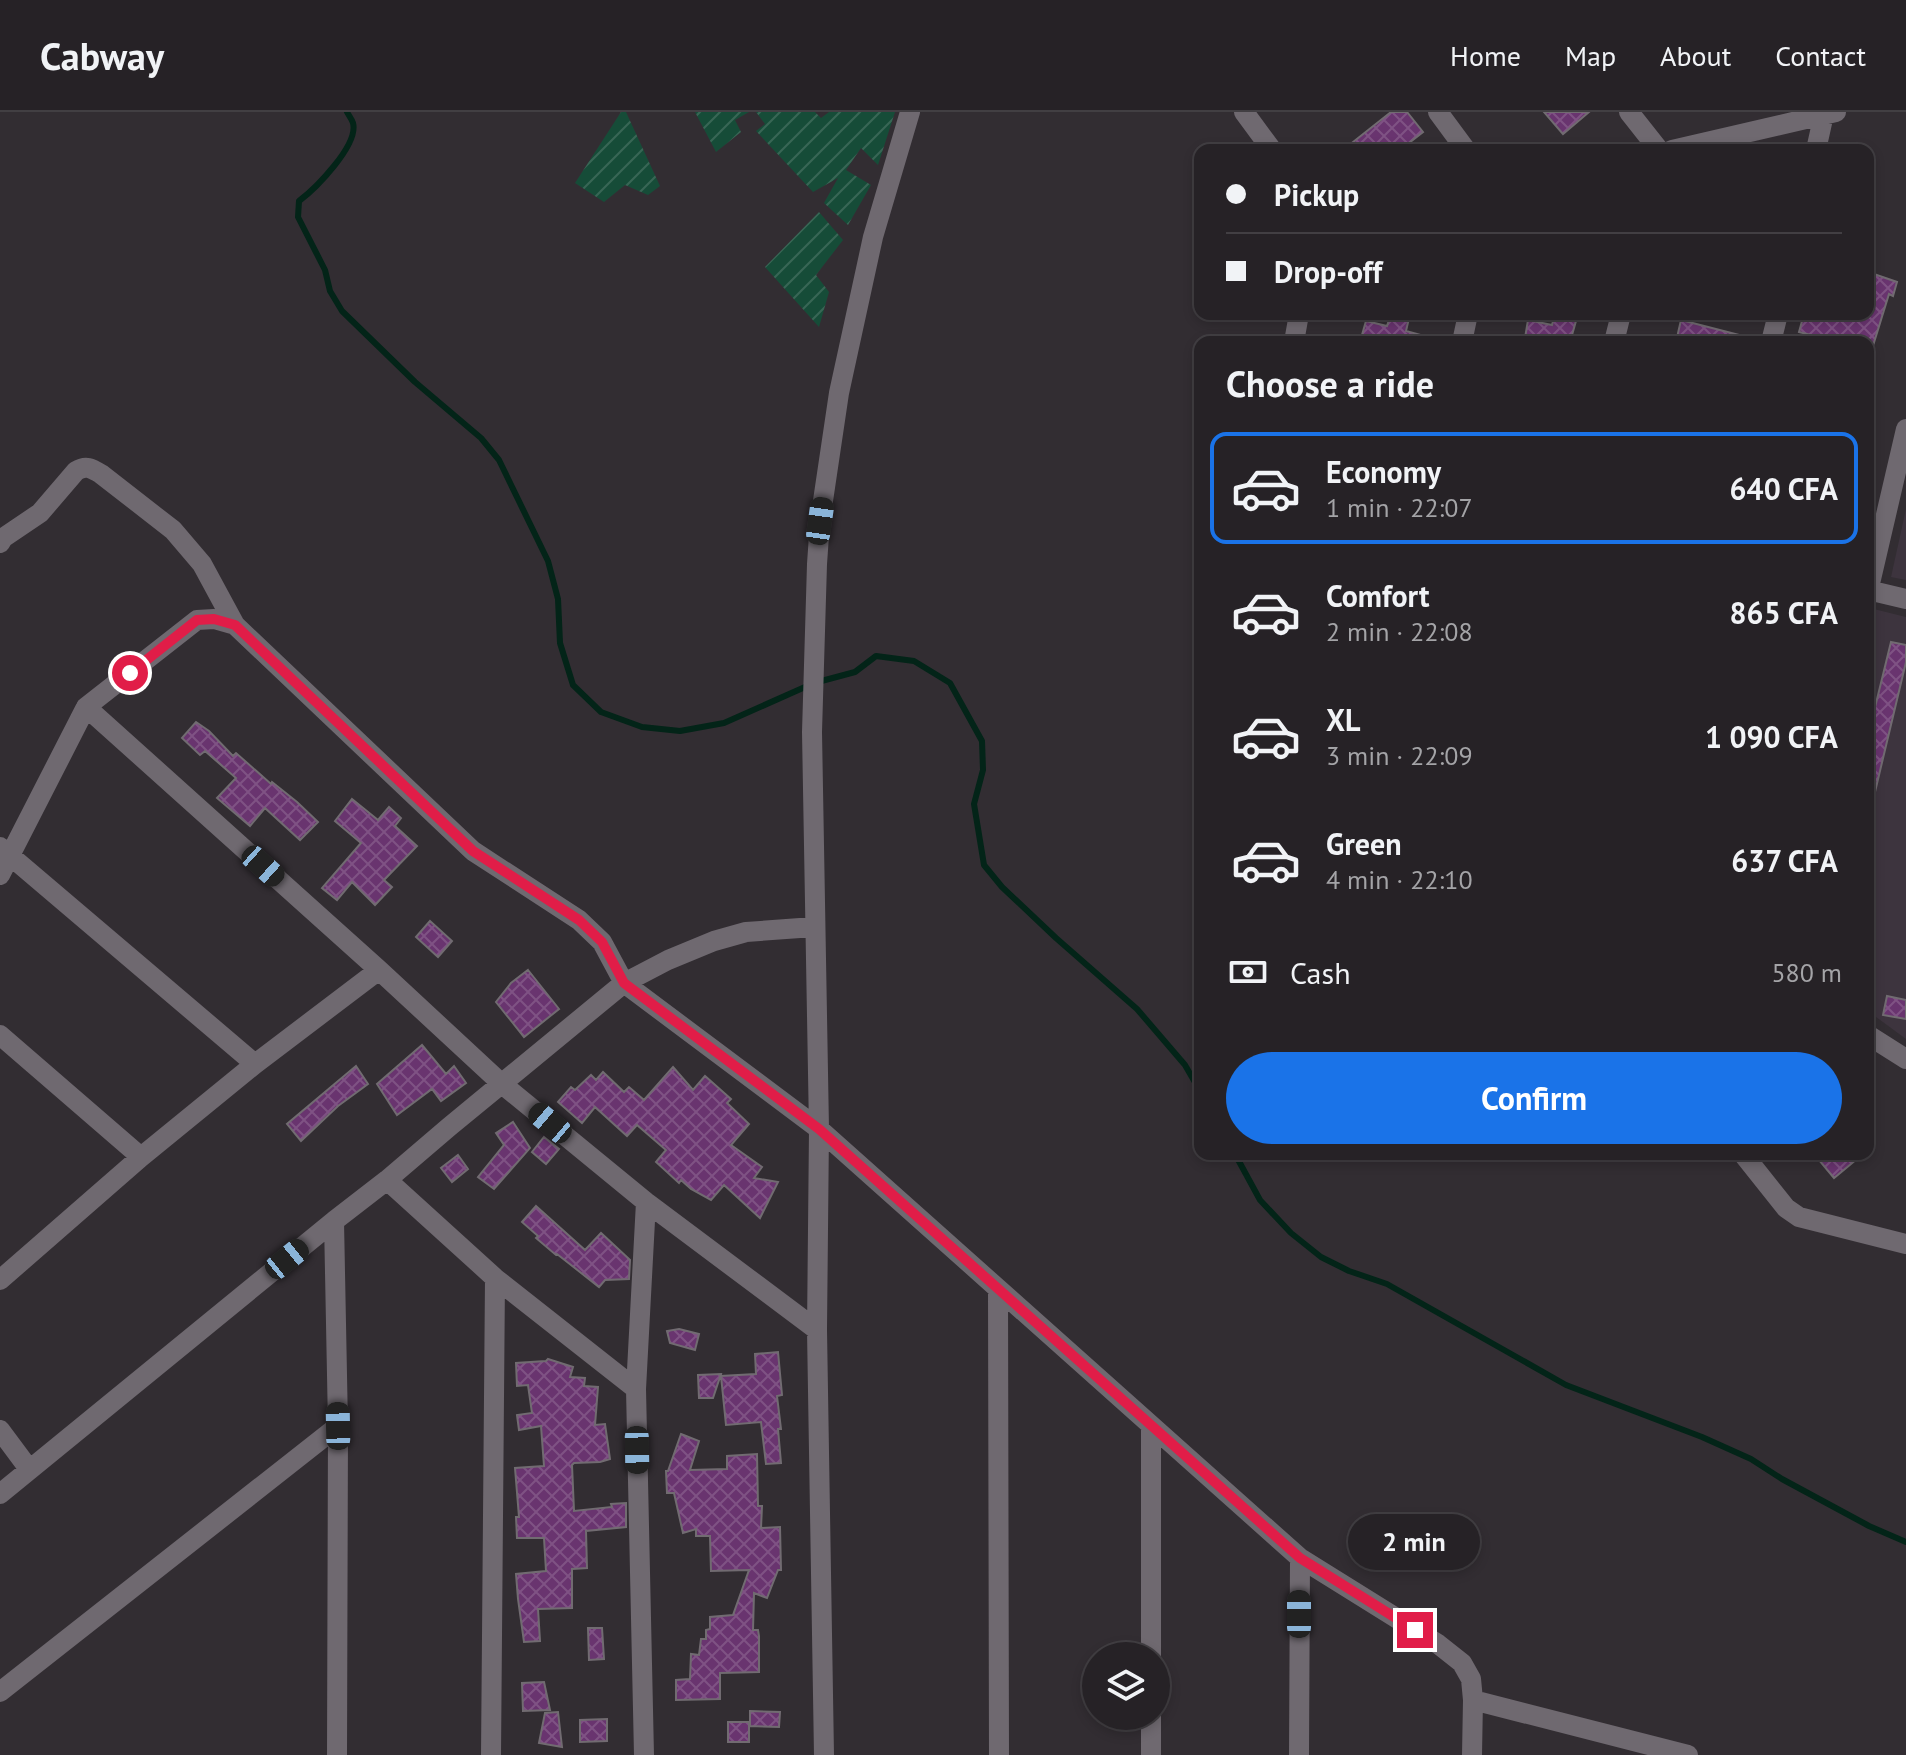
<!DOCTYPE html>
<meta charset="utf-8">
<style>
:root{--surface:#262226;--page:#2e2a2e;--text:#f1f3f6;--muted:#a4a4a7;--line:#423f43;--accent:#1a73e8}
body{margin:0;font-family:"PT Sans",sans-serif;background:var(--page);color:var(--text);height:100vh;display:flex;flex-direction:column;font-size:30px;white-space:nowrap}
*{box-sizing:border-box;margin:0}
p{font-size:26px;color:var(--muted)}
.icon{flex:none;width:44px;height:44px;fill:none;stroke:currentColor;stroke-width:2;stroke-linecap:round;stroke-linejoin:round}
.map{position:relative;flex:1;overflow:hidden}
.drawer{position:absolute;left:1194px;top:224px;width:680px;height:824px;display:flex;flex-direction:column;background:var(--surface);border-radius:16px;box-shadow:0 4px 12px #0003,0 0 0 2px var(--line)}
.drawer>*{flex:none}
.guide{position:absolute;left:1194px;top:32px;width:680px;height:176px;border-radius:16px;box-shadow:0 4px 12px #0003,0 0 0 2px var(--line);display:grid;align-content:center;height:176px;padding:0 32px;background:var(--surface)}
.fabs{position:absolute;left:1082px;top:1530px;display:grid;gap:16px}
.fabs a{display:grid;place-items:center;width:88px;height:88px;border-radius:50%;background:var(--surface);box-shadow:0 4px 12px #0003,0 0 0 2px var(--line);font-size:40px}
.end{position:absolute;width:36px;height:36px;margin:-18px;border:10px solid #e11d48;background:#fff;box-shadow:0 0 0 4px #fff}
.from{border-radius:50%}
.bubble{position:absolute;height:56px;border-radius:28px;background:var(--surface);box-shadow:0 4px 12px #0003,0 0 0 2px var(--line);font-size:26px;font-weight:700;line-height:56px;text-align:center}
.car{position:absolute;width:24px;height:48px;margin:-24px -12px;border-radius:10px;box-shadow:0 0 6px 2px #0007;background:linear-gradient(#222 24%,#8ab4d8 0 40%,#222 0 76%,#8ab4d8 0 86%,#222 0)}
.guide b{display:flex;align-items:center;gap:28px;height:76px;font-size:30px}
.guide b+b{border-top:2px solid var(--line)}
.guide i{width:20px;height:20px;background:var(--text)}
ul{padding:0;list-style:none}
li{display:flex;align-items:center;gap:24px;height:112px;margin:0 16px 12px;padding:0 16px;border:4px solid transparent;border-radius:16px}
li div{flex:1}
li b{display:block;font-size:30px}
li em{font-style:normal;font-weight:700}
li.selected{border-color:var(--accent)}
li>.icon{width:72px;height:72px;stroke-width:1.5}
h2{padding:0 32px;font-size:36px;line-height:96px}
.pay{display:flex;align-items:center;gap:20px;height:88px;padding:0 32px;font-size:30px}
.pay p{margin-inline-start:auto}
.button{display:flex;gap:16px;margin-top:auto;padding:16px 32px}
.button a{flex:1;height:92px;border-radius:48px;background:var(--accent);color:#fff;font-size:32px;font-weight:700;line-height:92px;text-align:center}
header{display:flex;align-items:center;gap:48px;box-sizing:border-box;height:112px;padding:0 40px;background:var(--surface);border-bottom:2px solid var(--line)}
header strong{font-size:38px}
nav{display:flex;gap:44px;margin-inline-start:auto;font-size:28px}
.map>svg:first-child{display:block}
</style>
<header>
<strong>Cabway</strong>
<nav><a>Home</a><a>Map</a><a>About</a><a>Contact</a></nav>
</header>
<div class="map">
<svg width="1906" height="1643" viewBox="0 0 1906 1643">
<defs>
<pattern id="garden-furrows" width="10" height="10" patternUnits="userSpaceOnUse" patternTransform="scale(2)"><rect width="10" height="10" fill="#164c38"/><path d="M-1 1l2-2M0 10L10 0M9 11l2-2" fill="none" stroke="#386655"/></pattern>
<pattern id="building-cross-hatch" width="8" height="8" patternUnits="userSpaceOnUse" patternTransform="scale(2)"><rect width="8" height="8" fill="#69346f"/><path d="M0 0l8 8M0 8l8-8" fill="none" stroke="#7f5284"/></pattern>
</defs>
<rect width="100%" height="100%" fill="#322d32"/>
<path fill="#3d343e" d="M 1906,397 L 1906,468 L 1891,465 Z
M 1874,497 L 1906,505 L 1906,927 L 1872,902 L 1868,896 L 1868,523 Z"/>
<path fill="url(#garden-furrows)" d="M 621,0 L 626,0 L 660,74 L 648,83 L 625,73 L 604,90 L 575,71 Z
M 695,0 L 749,0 L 735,8 L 741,20 L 716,40 Z
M 756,0 L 815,0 L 821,6 L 829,0 L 895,0 L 878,53 L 861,36 L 846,58 L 871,73 L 848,113 L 824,91 L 838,66 L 813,80 L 756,19 L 765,12 Z
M 819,100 L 843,128 L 816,163 L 829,180 L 819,215 L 765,155 Z"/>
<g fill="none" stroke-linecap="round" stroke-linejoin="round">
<path stroke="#032418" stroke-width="6" d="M 347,0 C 349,4 352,7 353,11 C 359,33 315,77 299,89 L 298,105 L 325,158 L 330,179 L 342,199 L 415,270 L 481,326 L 499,348 L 548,449 L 558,487 L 560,531 L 573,573 L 601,600 L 642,615 L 680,619 L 724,611 L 814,571 L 855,560 L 876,544 L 914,549 L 950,571 L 982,629 L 983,658 L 974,692 L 984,753 L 1002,775 L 1056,826 L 1137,897 L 1185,953 L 1200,979
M 1235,1042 L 1260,1088 L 1291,1121 L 1321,1145 L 1349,1159 L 1387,1172 L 1566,1273 L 1702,1325 L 1751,1347 L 1782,1367 L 1869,1414 L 1906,1430"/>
</g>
<path fill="url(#building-cross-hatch)" stroke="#716b71" stroke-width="2" d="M 1391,0 L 1407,0 L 1423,20 L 1400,38 L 1343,38 Z
M 1544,0 L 1589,0 L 1563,22 Z
M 1868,160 L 1897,170 L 1893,184 L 1889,182 L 1872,237 L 1868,237 L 1868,230 L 1824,230 L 1810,226 L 1811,223 L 1799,220 L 1804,202 L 1868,202 Z
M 1391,202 L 1410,202 L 1406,219 L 1428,225 L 1428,230 L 1360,230 L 1366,209 L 1387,214 Z
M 1555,202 L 1578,202 L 1570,230 L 1544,230 L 1525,226 L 1528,208 L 1552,213 Z
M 1681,208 L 1747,225 L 1746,230 L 1676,230 Z
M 1891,530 L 1906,533 L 1906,550 L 1874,684 L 1868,683 L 1868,624 Z
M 196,610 L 209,619 L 233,644 L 236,641 L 271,672 L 272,670 L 297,690 L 318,710 L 300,728 L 265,696 L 250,714 L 217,686 L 236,666 L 205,639 L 200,643 L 182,626 Z
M 352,687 L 378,708 L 389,695 L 401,706 L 395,714 L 417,734 L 384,768 L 392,775 L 375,793 L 352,770 L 337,788 L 322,776 L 361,731 L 335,709 Z
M 430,809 L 452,829 L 438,845 L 416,825 Z
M 528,858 L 559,897 L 524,925 L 496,890 L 511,871 Z
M 1887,884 L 1906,888 L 1906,907 L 1883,903 Z
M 422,933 L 446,962 L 454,954 L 466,971 L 441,989 L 432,977 L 397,1003 L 377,972 Z
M 356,954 L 368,972 L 338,994 L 301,1029 L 287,1012 Z
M 673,955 L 693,978 L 705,964 L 731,987 L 727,991 L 749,1012 L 731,1033 L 762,1055 L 754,1066 L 778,1070 L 760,1106 L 724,1073 L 711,1088 L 691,1077 L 681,1068 L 679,1071 L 656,1050 L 666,1038 L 637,1013 L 627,1024 L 595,995 L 582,1011 L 558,990 L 571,975 L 575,978 L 591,963 L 596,968 L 603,960 L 624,980 L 629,975 L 644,988 Z
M 513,1010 L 530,1036 L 494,1077 L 478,1065 L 504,1033 L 496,1021 Z
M 544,1025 L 559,1037 L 546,1052 L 532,1040 Z
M 1814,1042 L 1863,1042 L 1834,1066 Z
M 458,1043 L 468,1057 L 452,1070 L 441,1056 Z
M 536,1094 L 585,1138 L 601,1121 L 630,1148 L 629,1167 L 605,1168 L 599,1175 L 557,1142 L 556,1143 L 536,1126 L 538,1124 L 522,1110 Z
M 679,1217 L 699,1222 L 695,1238 L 670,1231 L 667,1219 Z
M 778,1240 L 782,1283 L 777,1284 L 781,1317 L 778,1317 L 781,1351 L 766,1352 L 761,1310 L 726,1313 L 721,1264 L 756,1262 L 755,1242 Z
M 548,1247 L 573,1255 L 570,1265 L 585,1266 L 584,1274 L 598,1275 L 595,1313 L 605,1312 L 610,1347 L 600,1350 L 574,1351 L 572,1353 L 574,1399 L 612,1395 L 611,1392 L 626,1391 L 626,1415 L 586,1419 L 587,1456 L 572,1457 L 572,1496 L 538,1497 L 540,1529 L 524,1530 L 518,1487 L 516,1462 L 546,1459 L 544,1426 L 517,1426 L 516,1405 L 519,1405 L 515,1356 L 544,1354 L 541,1314 L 519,1318 L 517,1303 L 532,1301 L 528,1273 L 517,1274 L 516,1251 L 546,1249 Z
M 721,1262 L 713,1286 L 699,1286 L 698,1263 Z
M 681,1322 L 699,1329 L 690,1358 L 727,1357 L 727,1344 L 757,1342 L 758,1394 L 762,1394 L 761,1416 L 780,1415 L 781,1458 L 778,1458 L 767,1486 L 754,1481 L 753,1518 L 758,1518 L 759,1524 L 759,1560 L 720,1561 L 720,1587 L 676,1588 L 676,1568 L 690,1567 L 691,1542 L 699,1543 L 701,1527 L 706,1527 L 706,1518 L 710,1517 L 710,1505 L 733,1503 L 749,1458 L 711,1459 L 710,1424 L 696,1424 L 696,1417 L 683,1421 L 674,1381 L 667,1381 L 666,1359 L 668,1359 Z
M 588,1516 L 602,1516 L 604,1547 L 589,1548 Z
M 544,1570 L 550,1598 L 523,1599 L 522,1571 Z
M 750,1599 L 780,1600 L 779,1615 L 750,1614 Z
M 558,1600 L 562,1635 L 539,1631 L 545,1601 Z
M 607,1607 L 607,1629 L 580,1630 L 580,1608 Z
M 728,1610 L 749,1610 L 749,1630 L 728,1630 Z"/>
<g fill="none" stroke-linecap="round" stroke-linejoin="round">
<path stroke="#6f6970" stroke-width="20" d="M 1244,0 L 1272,38
M 1438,0 L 1466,38
M 1629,0 L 1659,38
M 1672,38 L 1836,0
M 1816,38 L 1824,2 L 1822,0
M 1294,230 L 1299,202
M 1462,230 L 1468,202
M 1614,230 L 1621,202
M 1771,230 L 1778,202
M 0,431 L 3,426 L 40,401 L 76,359 C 86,353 91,356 101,362 L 173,418 L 202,452 L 235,513 L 473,739 L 579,808 L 602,830 L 624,871 L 819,1017 L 1300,1446 L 1438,1532 L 1462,1551 L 1471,1567 L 1473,1588 L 1688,1643
M 1868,478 L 1906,487
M 1868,480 L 1906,317
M 86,595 L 379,858 L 502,972 L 646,1090 L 817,1218
M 0,735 L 255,952
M 0,763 L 86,595 L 197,508 L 214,507 L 235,513
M 0,923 L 141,1045
M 1868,923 L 1906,947
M 1743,1042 L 1786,1096 L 1799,1105 L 1906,1132
M 387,1068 L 495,1166 L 636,1277
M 334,1109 L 338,1314 L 337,1643
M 0,1168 L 141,1045 L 255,952 L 379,858
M 998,1178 L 999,1643
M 1151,1313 L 1151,1544
M 0,1318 L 29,1357
M 0,1382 L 334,1109 L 387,1068 L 449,1015 L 624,871 L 668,848 L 714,829 L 746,820 L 814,815
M 0,1580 L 338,1314
M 1151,1604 L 1151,1643
M 491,1643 L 495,1166
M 644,1643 L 636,1277 L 646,1090
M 824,1643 L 817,1218 L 819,1017 L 812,620 L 817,452 L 820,409 L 839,281 L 873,125 L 910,0
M 1299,1643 L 1300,1446
M 1472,1643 L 1473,1588"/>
</g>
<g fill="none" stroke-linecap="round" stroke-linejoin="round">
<path stroke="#e11d48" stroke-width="10" d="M 130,561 L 197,508 L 214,507 L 235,513 L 473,739 L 579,808 L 602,830 L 624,871 L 819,1017 L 1300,1446 L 1415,1518"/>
</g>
</svg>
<div class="fabs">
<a><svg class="icon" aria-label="layers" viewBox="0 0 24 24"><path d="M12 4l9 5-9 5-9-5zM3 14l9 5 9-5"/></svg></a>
</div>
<i class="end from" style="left:130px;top:561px"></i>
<i class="end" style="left:1415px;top:1518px"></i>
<div class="bubble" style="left:1348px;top:1402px;width:132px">2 min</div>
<i class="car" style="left:820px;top:409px;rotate:8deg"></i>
<i class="car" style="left:263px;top:754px;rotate:132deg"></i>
<i class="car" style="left:550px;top:1011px;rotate:310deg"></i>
<i class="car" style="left:287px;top:1147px;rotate:51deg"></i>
<i class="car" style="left:338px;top:1314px;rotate:359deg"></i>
<i class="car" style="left:637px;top:1338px;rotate:179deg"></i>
<i class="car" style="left:1299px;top:1502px;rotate:0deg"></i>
<div class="guide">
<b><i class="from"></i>Pickup</b>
<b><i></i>Drop-off</b>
</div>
<section class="drawer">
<h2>Choose a ride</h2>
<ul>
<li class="selected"><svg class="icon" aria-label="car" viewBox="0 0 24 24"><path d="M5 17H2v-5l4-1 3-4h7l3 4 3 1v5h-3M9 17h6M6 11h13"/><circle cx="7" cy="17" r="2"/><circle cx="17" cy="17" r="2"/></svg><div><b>Economy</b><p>1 min · 22:07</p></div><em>640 CFA</em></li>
<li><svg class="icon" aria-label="car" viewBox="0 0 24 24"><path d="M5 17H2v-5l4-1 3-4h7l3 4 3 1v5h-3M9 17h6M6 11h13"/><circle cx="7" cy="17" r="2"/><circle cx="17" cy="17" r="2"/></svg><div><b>Comfort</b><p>2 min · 22:08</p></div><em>865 CFA</em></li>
<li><svg class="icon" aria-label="car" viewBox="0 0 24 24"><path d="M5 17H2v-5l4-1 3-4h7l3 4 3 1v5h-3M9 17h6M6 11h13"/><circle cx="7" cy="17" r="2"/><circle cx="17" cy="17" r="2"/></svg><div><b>XL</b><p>3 min · 22:09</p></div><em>1 090 CFA</em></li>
<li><svg class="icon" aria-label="car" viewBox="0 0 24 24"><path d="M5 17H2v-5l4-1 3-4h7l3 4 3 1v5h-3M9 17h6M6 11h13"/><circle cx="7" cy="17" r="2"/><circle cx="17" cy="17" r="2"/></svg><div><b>Green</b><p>4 min · 22:10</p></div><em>637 CFA</em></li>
</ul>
<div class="pay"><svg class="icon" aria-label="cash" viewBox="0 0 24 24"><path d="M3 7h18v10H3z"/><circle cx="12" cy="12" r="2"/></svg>Cash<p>580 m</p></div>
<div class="button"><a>Confirm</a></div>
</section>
</div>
